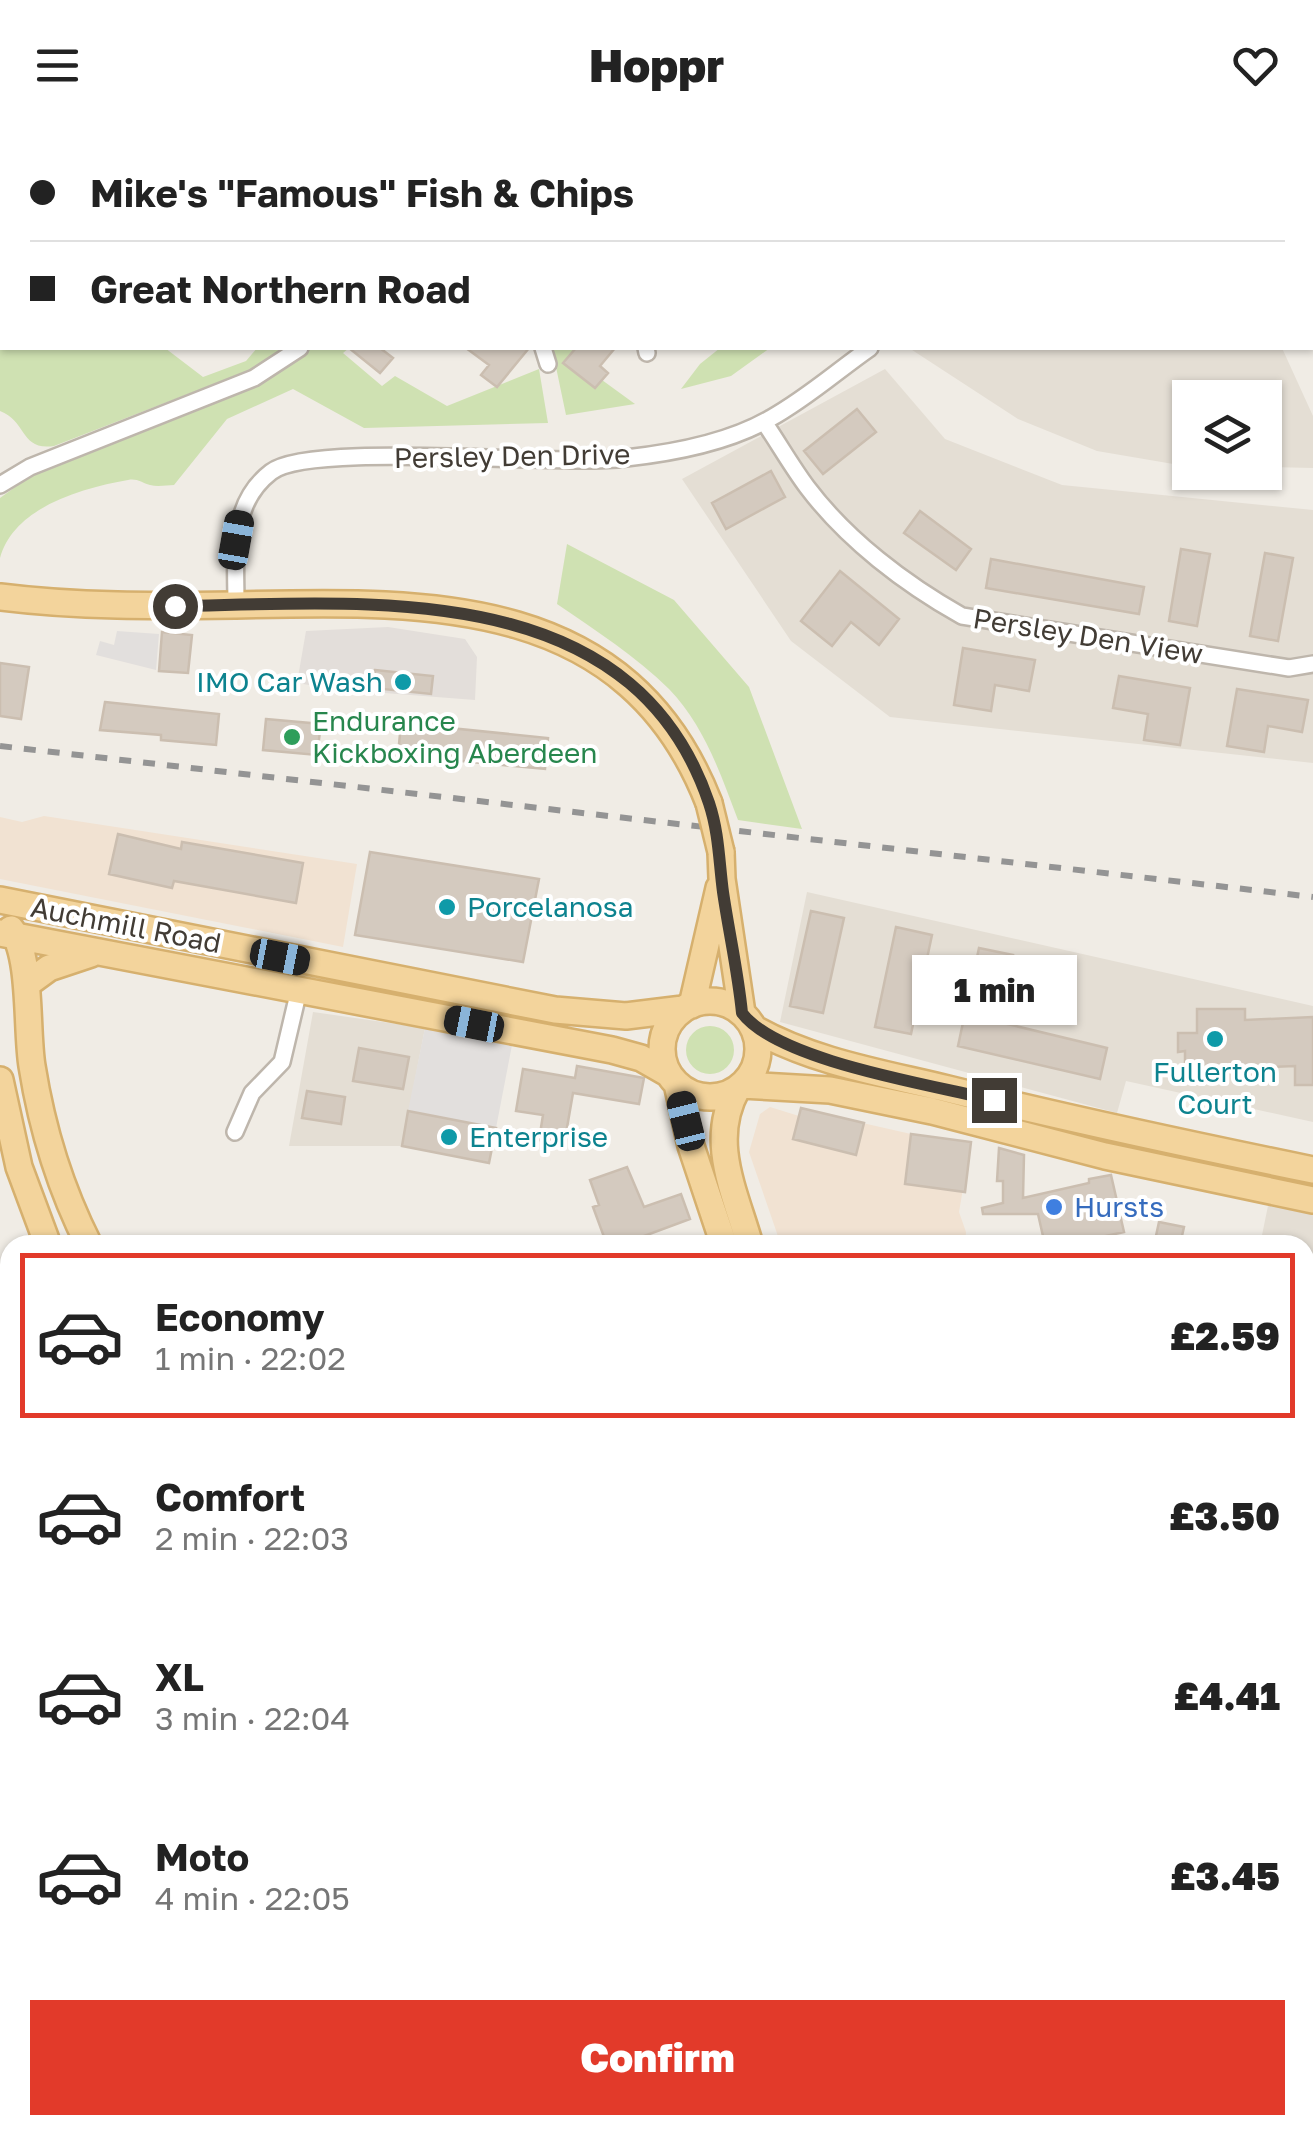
<!DOCTYPE html>
<meta charset="utf-8">
<style>
:root{--surface:#fff;--page:#f6f6f6;--text:#222;--muted:#767676;--line:#e0e0e0;--accent:#e23a2a}
body{margin:0;font-family:"Golos Text",sans-serif;background:var(--page);color:var(--text);height:100vh;display:flex;flex-direction:column;font-size:38px;white-space:nowrap}
*{box-sizing:border-box;margin:0}
p{font-size:32px;color:var(--muted)}
.icon{flex:none;width:55px;height:55px;fill:none;stroke:currentColor;stroke-width:2;stroke-linecap:round;stroke-linejoin:round}
.map{position:relative;flex:1;overflow:hidden}
.drawer{position:absolute;left:0px;top:1105px;width:1315px;height:900px;display:flex;flex-direction:column;background:var(--surface);border-radius:30px 30px 0 0;box-shadow:0 2px 8px #0004}
.drawer>*{flex:none}
.top-card{position:absolute;left:0px;top:0px;width:1315px;height:220px;box-shadow:0 2px 8px #0004;display:grid;align-content:center;height:220px;padding:0 30px;background:var(--surface)}
.fabs{position:absolute;left:1172px;top:250px;display:grid;gap:20px}
.fabs a{display:grid;place-items:center;width:110px;height:110px;border-radius:0px;background:var(--surface);box-shadow:0 2px 8px #0004;font-size:50px}
.end{position:absolute;width:45px;height:45px;margin:-22px;border:12px solid #423c35;background:#fff;box-shadow:0 0 0 5px #fff}
.from{border-radius:50%}
.bubble{position:absolute;height:70px;border-radius:0px;background:var(--surface);box-shadow:0 2px 8px #0004;font-size:32px;font-weight:800;line-height:70px;text-align:center}
.car{position:absolute;width:30px;height:60px;margin:-30px -15px;border-radius:12px;box-shadow:0 0 8px 2px #0007;background:linear-gradient(#222 24%,#8ab4d8 0 40%,#222 0 76%,#8ab4d8 0 86%,#222 0)}
.top-card b{display:flex;align-items:center;gap:35px;height:95px;font-size:38px}
.top-card b+b{border-top:2px solid var(--line)}
.top-card i{width:25px;height:25px;background:var(--text)}
ul{padding:18px 0 0;list-style:none}
li{display:flex;align-items:center;gap:30px;height:165px;margin:0 20px 15px;padding:0 10px;border:5px solid transparent;border-radius:0px}
li div{flex:1}
li b{display:block;font-size:38px}
li em{font-style:normal;font-weight:800}
li.current{border-color:var(--accent)}
li>.icon{width:90px;height:90px;stroke-width:1.5}
.button{display:flex;gap:20px;margin-top:auto;padding:20px 30px}
.button a{flex:1;height:115px;border-radius:0px;background:var(--accent);color:#fff;font-size:40px;font-weight:800;line-height:115px;text-align:center}
header{display:flex;justify-content:space-between;align-items:center;height:130px;padding:0 30px;background:var(--surface);font-size:45px;font-weight:800}
.map>svg:first-child{display:block}
</style>
<header><svg class="icon" aria-label="menu" viewBox="0 0 24 24"><path d="M4 6h16M4 12h16M4 18h16"/></svg>Hoppr<svg class="icon" aria-label="heart" viewBox="0 0 24 24"><path d="M12 20l-8-8c-3-5 5-10 8-4 3-6 11-1 8 4z"/></svg></header>
<div class="map">
<svg width="1313" height="2005" viewBox="0 0 1313 2005">
<rect width="100%" height="100%" fill="#f0ece5"/>
<path fill="#e4ded4" d="M 909,218 L 1282,218 L 1313,286 L 1313,338 L 1265,337 L 1265,268 L 1190,268 L 1190,336 L 1185,336 L 1097,321 L 1018,289 Z
M 885,239 L 945,309 L 1062,355 L 1313,380 L 1313,633 L 890,587 L 791,511 L 682,349 Z
M 807,762 L 1313,876 L 1313,992 L 1126,951 L 1117,983 L 780,892 Z
M 313,882 L 425,898 L 402,1016 L 289,1016 Z
M 1271,1061 L 1313,1070 L 1313,1867 L 1305,1858 L 1305,1115 L 1260,1115 Z
M 0,1223 L 10,1223 L 10,1562 L 0,1564 Z
M 10,1808 L 10,1995 L 1278,1995 L 1285,2005 L 0,2005 L 0,1813 Z"/>
<path fill="#f1e2d2" d="M 44,686 L 357,734 L 343,817 L 0,749 L 0,687 L 22,692 Z
M 770,977 L 799,986 L 801,979 L 911,1004 L 971,1012 L 959,1082 L 966,1102 L 965,1115 L 781,1115 L 749,1022 L 760,984 Z"/>
<path fill="#e3deda" d="M 388,497 L 465,509 L 477,527 L 475,570 L 333,559 L 297,553 L 306,501 Z"/>
<path fill="#e8e0d0" d="M 384,1995 L 599,1995 L 603,2005 L 347,2005 Z"/>
<path fill="#cfe1b2" d="M 0,0 L 287,0 L 2,2 L 2,218 L 165,218 L 203,247 L 246,231 L 257,218 L 280,218 L 278,222 L 250,240 L 54,316 C 20,321 27,291 0,281 Z
M 312,218 L 349,218 L 343,223 L 382,256 L 395,246 L 447,276 L 539,239 L 548,293 L 364,298 L 293,259 L 227,289 L 174,355 C 167,355 158,357 150,355 C 142,353 137,348 128,350 C 82,358 14,377 0,428 L 0,368 L 33,344 L 258,256 Z
M 552,218 L 576,218 L 564,233 L 595,258 L 602,250 L 635,274 L 566,285 Z
M 720,218 L 770,218 L 731,246 L 681,259 L 700,234 Z
M 567,414 L 674,470 L 749,557 L 802,699 L 738,690 C 721,645 704,595 669,559 C 637,527 595,500 557,474 Z
M686 920a24 24 0 1 1 48 0a24 24 0 1 1-48 0Z
M 466,1995 L 577,1995 L 581,2005 L 464,2005 L 461,1997 Z"/>
<path fill="#e2dfdd" d="M 117,501 L 159,504 L 156,540 L 96,525 L 100,511 L 114,515 Z
M 425,898 L 512,915 L 496,998 L 408,981 Z"/>
<path fill="#d4cabf" stroke="#cbbeb0" stroke-width="2.5" d="M 349,218 L 380,218 L 393,228 L 380,243 Z
M 466,218 L 529,218 L 497,257 L 481,245 L 489,235 Z
M 576,218 L 615,218 L 600,236 L 608,243 L 595,258 L 563,233 Z
M 857,279 L 876,302 L 823,344 L 804,321 Z
M 771,341 L 785,367 L 726,399 L 712,373 Z
M 920,381 L 971,419 L 956,440 L 904,403 Z
M 1181,419 L 1210,424 L 1197,496 L 1169,491 Z
M 1265,423 L 1293,428 L 1278,511 L 1250,506 Z
M 991,429 L 1144,457 L 1139,484 L 986,458 Z
M 840,441 L 899,489 L 879,515 L 851,492 L 832,516 L 801,491 Z
M 162,502 L 192,505 L 188,543 L 159,541 Z
M 963,518 L 1035,530 L 1029,561 L 995,555 L 991,581 L 954,575 Z
M 0,533 L 29,537 L 21,589 L 0,586 Z
M 375,540 L 433,546 L 431,564 L 373,558 Z
M 1119,546 L 1190,558 L 1180,615 L 1144,610 L 1148,584 L 1113,578 Z
M 1237,559 L 1308,570 L 1302,602 L 1268,596 L 1264,622 L 1227,616 Z
M 105,572 L 219,584 L 216,615 L 161,610 L 161,605 L 100,600 Z
M 266,589 L 321,594 L 317,625 L 263,620 Z
M 401,593 L 548,608 L 545,639 L 398,625 Z
M 118,704 L 181,719 L 182,712 L 303,733 L 296,773 L 174,751 L 172,758 L 109,744 Z
M 370,722 L 539,749 L 523,832 L 355,805 Z
M 811,781 L 844,788 L 823,883 L 790,876 Z
M 896,797 L 932,805 L 911,904 L 875,897 Z
M 979,818 L 1013,825 L 999,892 L 1107,918 L 1100,949 L 958,916 Z
M 1197,879 L 1245,879 L 1245,890 L 1313,887 L 1313,955 L 1295,955 L 1295,936 L 1185,940 L 1185,921 L 1178,922 L 1178,903 L 1197,903 Z
M 359,918 L 409,927 L 403,959 L 353,951 Z
M 577,936 L 644,948 L 639,974 L 573,963 L 564,1015 L 539,1010 L 543,985 L 516,981 L 523,939 L 575,948 Z
M 307,961 L 345,967 L 341,994 L 302,988 Z
M 801,978 L 864,993 L 856,1025 L 793,1009 Z
M 408,981 L 496,998 L 489,1033 L 402,1016 Z
M 911,1004 L 971,1012 L 965,1062 L 905,1054 Z
M 999,1018 L 1024,1025 L 1023,1068 L 1089,1053 L 1089,1049 L 1111,1045 L 1124,1102 L 1065,1115 L 1045,1115 L 1038,1084 L 983,1084 L 982,1078 L 1003,1073 L 1003,1051 L 997,1051 Z
M 627,1037 L 644,1077 L 681,1064 L 690,1089 L 620,1115 L 607,1115 L 593,1077 L 599,1075 L 590,1050 Z
M 1159,1092 L 1184,1097 L 1180,1115 L 1154,1115 Z"/>
<g fill="none" stroke-linecap="round" stroke-linejoin="round">
<g stroke="#beb6ac" stroke-width="20">
<path id="minor" d="M 747,0 L 748,2
M 940,0 L 942,2
M 1166,0 L 1167,2
M 475,2 L 477,0
M 828,2 L 828,0
M 1312,32 L 1313,31
M 1312,68 L 1313,68
M 1312,172 L 1313,172
M 543,218 L 548,234
M 646,218 L 647,223
M 764,292 C 779,314 792,337 807,357 C 847,410 905,454 962,486 L 1289,538 L 1313,534
M 0,355 L 30,337 L 254,248 L 300,218
M 236,475 C 236,427 229,374 271,342 C 311,311 558,337 626,328 C 672,323 730,312 771,288 C 807,268 837,241 870,218
M 235,1002 L 252,963 L 282,932 L 299,860
M 0,1541 L 10,1539
M 741,1995 L 745,2005
M 1061,1995 L 1065,2005
M 1278,1995 L 1285,2005
M 285,2005 L 331,1995
M 939,2005 L 967,1995"/>
</g>
<g stroke="#beb6ac" stroke-width="25">
<path id="tertiary" d="M 1305,1361 L 1313,1361
M 1305,1659 L 1313,1662
M 0,1792 L 10,1786"/>
</g>
<g stroke="#d6b06e" stroke-width="30">
<path id="primary" d="M 0,467 C 79,477 156,476 236,475 C 425,471 627,463 709,673
M 721,722 L 722,749 L 742,883
M 0,770 L 555,880 L 626,886 L 683,879
M 11,799 C 32,825 26,900 32,936 C 42,999 60,1058 89,1115
M 0,803 L 612,920 L 641,928 L 669,944
M 27,854 L 49,838 L 91,824
M662 919a48 48 0 1 1 96 0a48 48 0 1 1-96 0Z
M 692,875 L 719,758
M 753,898 C 813,932 882,943 948,959 C 1069,989 1191,1015 1313,1040
M 0,950 L 19,1037 L 48,1115
M 677,954 L 691,1016 L 724,1115
M 742,955 L 830,960 L 932,981 L 1105,1026 L 1313,1070
M 737,959 C 708,1011 735,1062 750,1115
M 1305,1914 L 1313,1926
M 1305,1970 L 1313,1983"/>
</g>
<use href="#minor" stroke="#fff" stroke-width="15"/>
<use href="#tertiary" stroke="#fff" stroke-width="20"/>
<use href="#primary" stroke="#f3d49c" stroke-width="25"/>
<path stroke="#949494" stroke-width="6" stroke-dasharray="12 12" stroke-linecap="butt" d="M 0,616 L 1313,767"/>
<g stroke="#d6b06e" stroke-width="30" stroke-linecap="butt">
<path id="primary-bridge" d="M 709,673 L 721,722"/>
</g>
<use href="#primary-bridge" stroke="#f3d49c" stroke-width="25"/>
</g>
<g fill="none" stroke-linecap="round" stroke-linejoin="round">
<path stroke="#423c35" stroke-width="12" d="M 175,476 C 366,473 632,445 709,673 C 719,703 719,732 723,762 C 729,803 738,842 742,883 C 778,931 932,955 994,970"/>
</g>
<g fill="#0f9aa8" stroke="#fff" stroke-width="4">
<circle cx="403" cy="552" r="10"/>
<circle cx="447" cy="777" r="10"/>
<circle cx="1215" cy="909" r="10"/>
<circle cx="449" cy="1007" r="10"/>
</g>
<circle fill="#2e9e5b" stroke="#fff" stroke-width="4" cx="292" cy="607" r="10"/>
<circle fill="#3f7fe0" stroke="#fff" stroke-width="4" cx="1054" cy="1077" r="10"/>
<g text-anchor="middle" stroke-width="8" stroke-linejoin="round" paint-order="stroke">
<g font-size="28" fill="#423c35" stroke="#fff">
<text transform="translate(512 326) rotate(-1)" y="10">Persley Den Drive</text>
<text transform="translate(1088 506) rotate(9)" y="10">Persley Den View</text>
<text transform="translate(126 795) rotate(11)" y="10">Auchmill Road</text>
</g>
<g font-size="28" fill="#0d838f" stroke="#fff" text-anchor="start">
<text x="383" y="562" text-anchor="end">IMO Car Wash</text>
<text x="467" y="787">Porcelanosa</text>
<text x="1215" y="952" text-anchor="middle">Fullerton<tspan x="1215" dy="32">Court</tspan></text>
<text x="469" y="1017">Enterprise</text>
</g>
<g font-size="28" fill="#27864d" stroke="#fff" text-anchor="start">
<text x="312" y="601">Endurance<tspan x="312" dy="32">Kickboxing Aberdeen</tspan></text>
</g>
<g font-size="28" fill="#366cbe" stroke="#fff" text-anchor="start">
<text x="1074" y="1087">Hursts</text>
</g>
</g>
</svg>
<div class="fabs">
<a><svg class="icon" aria-label="layers" viewBox="0 0 24 24"><path d="M12 4l9 5-9 5-9-5zM3 14l9 5 9-5"/></svg></a>
</div>
<i class="end from" style="left:175px;top:476px"></i>
<i class="end" style="left:994px;top:970px"></i>
<div class="bubble" style="left:912px;top:825px;width:165px">1 min</div>
<i class="car" style="left:236px;top:410px;rotate:10deg"></i>
<i class="car" style="left:280px;top:827px;rotate:101deg"></i>
<i class="car" style="left:474px;top:894px;rotate:281deg"></i>
<i class="car" style="left:686px;top:991px;rotate:346deg"></i>
<div class="top-card">
<b><i class="from"></i>Mike's &quot;Famous&quot; Fish &amp; Chips</b>
<b><i></i>Great Northern Road</b>
</div>
<section class="drawer">
<ul>
<li class="current"><svg class="icon" aria-label="car" viewBox="0 0 24 24"><path d="M5 17H2v-5l4-1 3-4h7l3 4 3 1v5h-3M9 17h6M6 11h13"/><circle cx="7" cy="17" r="2"/><circle cx="17" cy="17" r="2"/></svg><div><b>Economy</b><p>1 min · 22:02</p></div><em>£2.59</em></li>
<li><svg class="icon" aria-label="car" viewBox="0 0 24 24"><path d="M5 17H2v-5l4-1 3-4h7l3 4 3 1v5h-3M9 17h6M6 11h13"/><circle cx="7" cy="17" r="2"/><circle cx="17" cy="17" r="2"/></svg><div><b>Comfort</b><p>2 min · 22:03</p></div><em>£3.50</em></li>
<li><svg class="icon" aria-label="car" viewBox="0 0 24 24"><path d="M5 17H2v-5l4-1 3-4h7l3 4 3 1v5h-3M9 17h6M6 11h13"/><circle cx="7" cy="17" r="2"/><circle cx="17" cy="17" r="2"/></svg><div><b>XL</b><p>3 min · 22:04</p></div><em>£4.41</em></li>
<li><svg class="icon" aria-label="car" viewBox="0 0 24 24"><path d="M5 17H2v-5l4-1 3-4h7l3 4 3 1v5h-3M9 17h6M6 11h13"/><circle cx="7" cy="17" r="2"/><circle cx="17" cy="17" r="2"/></svg><div><b>Moto</b><p>4 min · 22:05</p></div><em>£3.45</em></li>
</ul>
<div class="button"><a>Confirm</a></div>
</section>
</div>
